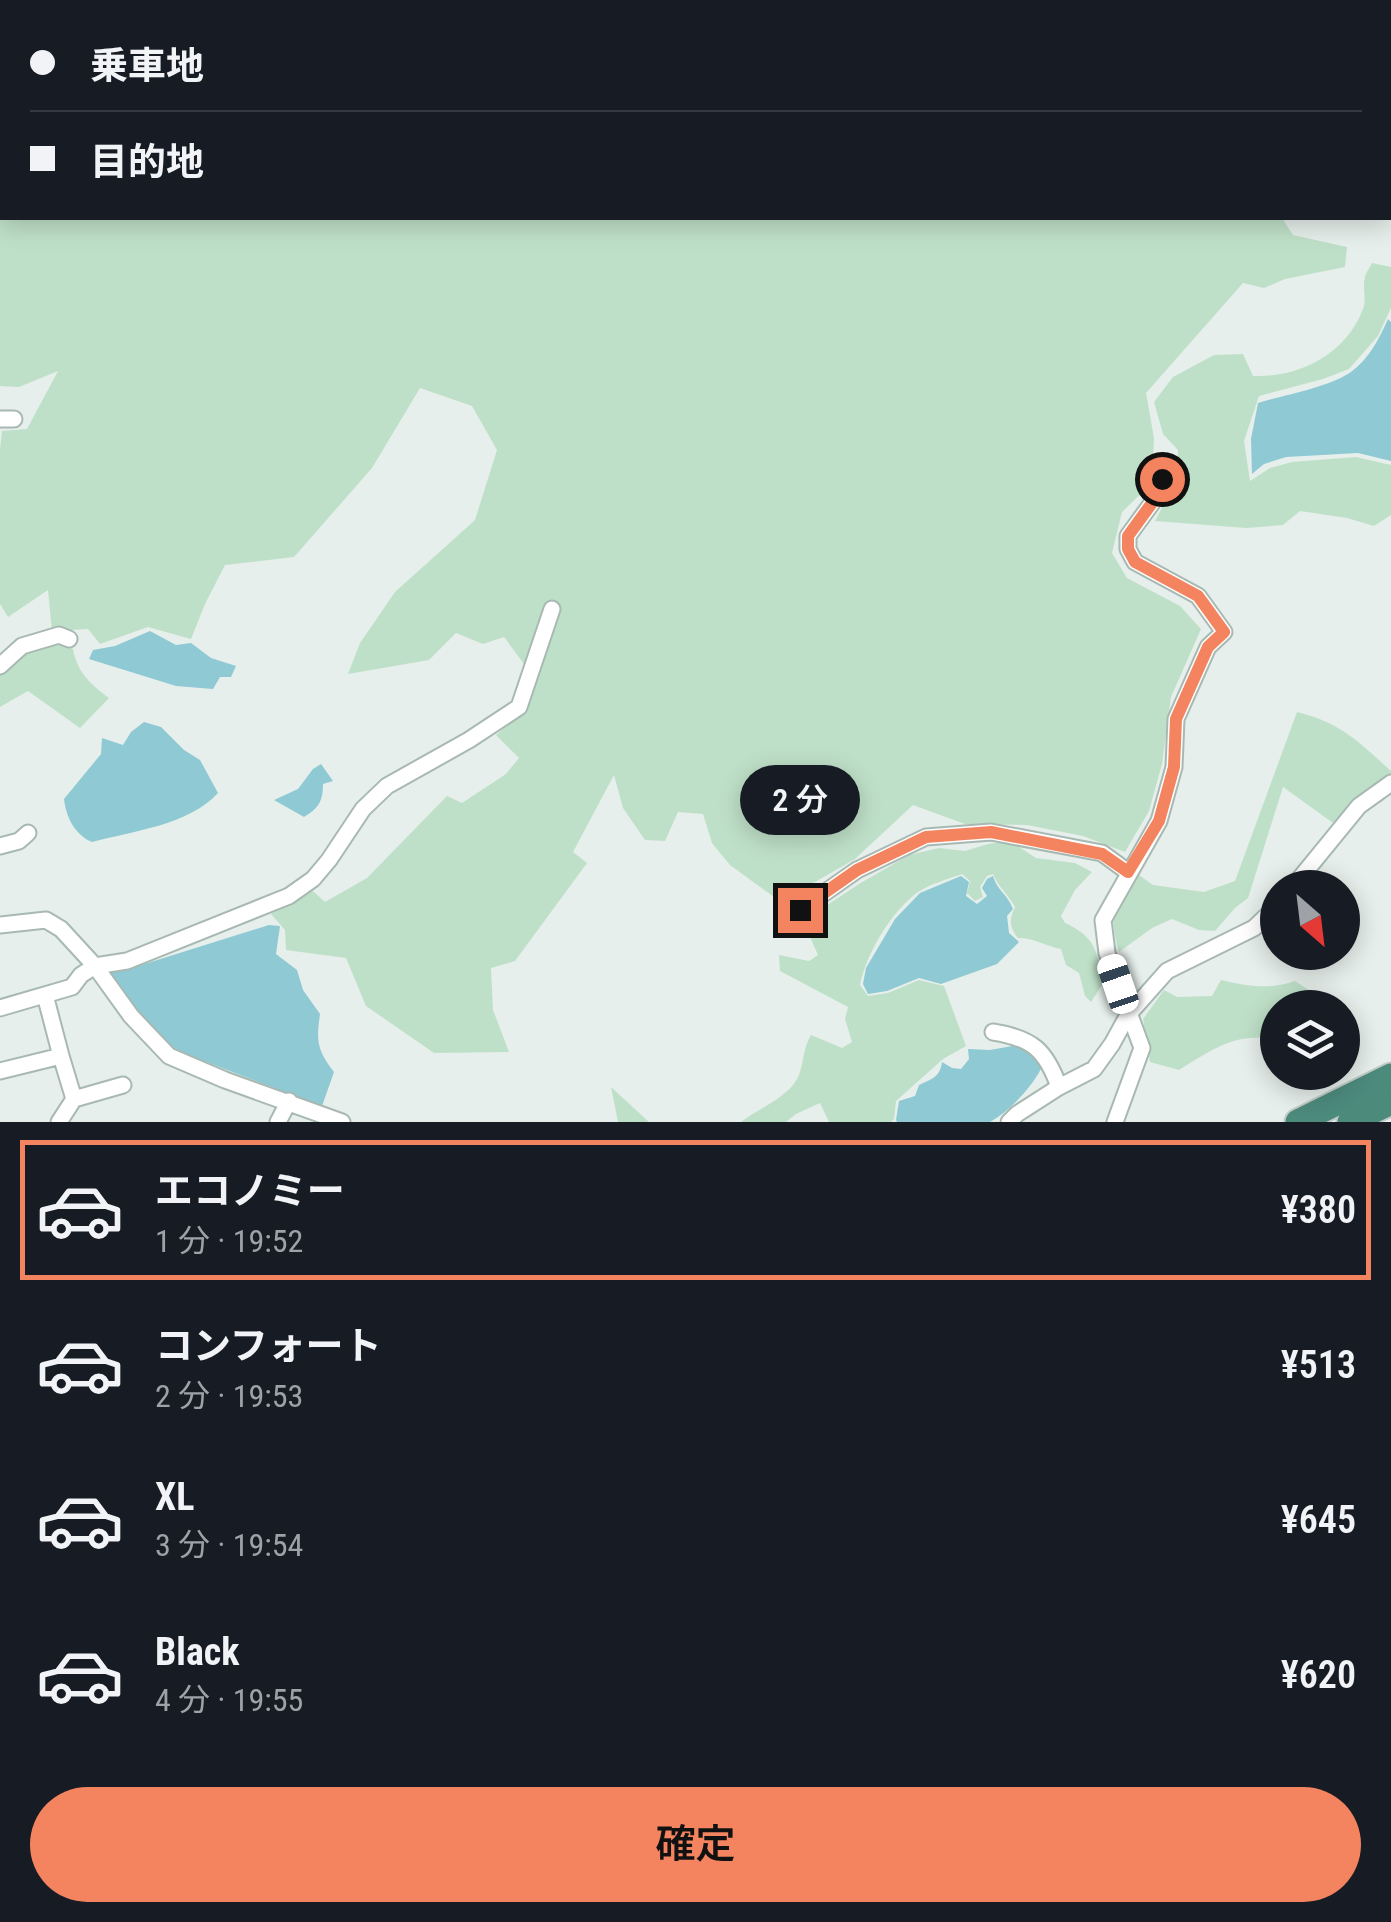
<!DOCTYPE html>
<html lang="ja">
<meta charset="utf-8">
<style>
:root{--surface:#171b24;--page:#242831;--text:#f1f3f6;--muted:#9ea1a6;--line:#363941;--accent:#f4845f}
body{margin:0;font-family:"Roboto Condensed","Noto Sans JP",sans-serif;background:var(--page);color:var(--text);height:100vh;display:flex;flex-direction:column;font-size:38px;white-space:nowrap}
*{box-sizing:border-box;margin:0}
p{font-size:32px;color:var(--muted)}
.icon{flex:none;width:55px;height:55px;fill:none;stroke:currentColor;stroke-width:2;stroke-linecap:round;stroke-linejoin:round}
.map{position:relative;height:1122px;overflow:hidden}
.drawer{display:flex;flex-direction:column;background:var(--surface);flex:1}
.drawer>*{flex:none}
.banner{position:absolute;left:0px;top:0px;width:1392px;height:220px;box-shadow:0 5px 25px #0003;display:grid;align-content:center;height:220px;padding:0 30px;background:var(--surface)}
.needle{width:65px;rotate:152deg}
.tools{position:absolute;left:1260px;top:870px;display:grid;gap:20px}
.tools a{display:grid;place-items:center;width:100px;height:100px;border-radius:50%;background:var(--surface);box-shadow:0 5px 25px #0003;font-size:50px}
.end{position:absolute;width:45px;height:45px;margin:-22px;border:12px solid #f4845f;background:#111;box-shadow:0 0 0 5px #111}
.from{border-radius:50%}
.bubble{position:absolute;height:70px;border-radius:35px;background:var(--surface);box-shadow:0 5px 25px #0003;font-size:32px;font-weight:600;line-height:70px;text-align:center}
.car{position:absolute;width:30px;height:60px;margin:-30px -15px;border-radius:12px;box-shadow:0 0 8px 2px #0007;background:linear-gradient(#fff 24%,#345 0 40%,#fff 0 76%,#345 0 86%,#fff 0)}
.banner b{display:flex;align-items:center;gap:35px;height:95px;font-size:38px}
.banner b+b{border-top:2px solid var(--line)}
.banner i{width:25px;height:25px;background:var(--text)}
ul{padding:18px 0 0;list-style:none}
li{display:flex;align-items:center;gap:30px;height:140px;margin:0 20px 15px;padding:0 10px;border:5px solid transparent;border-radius:0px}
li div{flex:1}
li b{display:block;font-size:38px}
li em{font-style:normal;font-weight:600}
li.on{border-color:var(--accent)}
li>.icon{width:90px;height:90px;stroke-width:1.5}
.cta{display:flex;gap:20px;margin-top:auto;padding:20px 30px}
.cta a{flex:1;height:115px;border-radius:60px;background:var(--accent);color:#111;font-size:40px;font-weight:600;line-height:115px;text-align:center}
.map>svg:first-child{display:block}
</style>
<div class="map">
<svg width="1391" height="1122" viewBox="0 0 1391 1122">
<rect width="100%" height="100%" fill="#e6efeb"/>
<path fill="#bfe0c8" d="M 0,0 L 1343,0 L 1342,2 L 2,2 L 2,218 L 1282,218 L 1293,235 L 1347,247 L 1345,267 L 1285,279 L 1264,288 L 1243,283 L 1146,393 L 1154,438 L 1152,483 L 1122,512 L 1112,553 L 1127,578 L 1180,606 L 1201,629 L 1171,697 L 1162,764 L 1149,811 L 1125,852 L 1083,836 L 1027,825 L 965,824 L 913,805 L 855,859 L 815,882 L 774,897 L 730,865 L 712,843 L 703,814 L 678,812 L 665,841 L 645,840 L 623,808 L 614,775 L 573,852 L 587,863 L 515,961 L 491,968 L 493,1010 L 509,1052 L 434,1053 L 366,1006 L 346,958 L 286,950 L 285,930 L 271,914 L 313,891 L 325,902 L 367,878 L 447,796 L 462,803 L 506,774 L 519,758 L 496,735 L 523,711 L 536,680 L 504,637 L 483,644 L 456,633 L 429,660 L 348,674 L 360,643 L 395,592 L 475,520 L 497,450 L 472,406 L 420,388 L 372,468 L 294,557 L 225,565 L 205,604 L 191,639 L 148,627 L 100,644 L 88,629 L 52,631 L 48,590 L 8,617 L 0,604 L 0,450 L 2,431 L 27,429 L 58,371 L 19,387 L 0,386 Z
M 1372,263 L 1391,267 L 1391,308 L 1378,336 L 1349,369 L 1323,379 L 1259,396 L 1244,441 L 1250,481 L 1270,468 L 1292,462 L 1356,457 L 1391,465 L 1391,515 L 1374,526 L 1347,518 L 1300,511 L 1283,525 L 1246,528 L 1155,521 L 1176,481 L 1178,450 L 1163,434 L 1154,402 L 1173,377 L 1214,355 L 1243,354 L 1253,376 C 1299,378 1346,354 1363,309 C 1367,299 1362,288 1365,277 C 1366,272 1370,268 1372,263 Z
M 59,641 L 73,649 C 77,672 91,685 109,698 L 80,728 L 28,691 L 0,707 L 0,654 L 10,659 L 38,644 Z
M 1297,712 C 1341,723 1358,741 1391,771 L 1391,775 L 1363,795 L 1333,823 L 1283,787 L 1248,898 L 1235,908 L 1215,931 L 1199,930 L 1172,919 L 1152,928 L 1119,952 C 1107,910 1115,908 1136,873 L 1153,885 L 1204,892 L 1235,881 Z
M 1010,841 L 1036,858 L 1075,863 L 1092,872 L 1075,890 L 1061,916 L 1065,923 C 1096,937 1095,950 1105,980 L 1091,1002 L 1085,996 L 1079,973 L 1066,965 L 1061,949 C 1045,946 1035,938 1018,938 C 1009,927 1009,919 1015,907 C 1008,894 998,887 993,874 L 987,876 L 980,887 L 983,897 L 975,901 L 967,893 L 970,881 L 962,874 C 948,879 930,884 918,892 C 891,912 867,952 860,985 L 868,996 L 888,993 L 919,980 L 944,986 L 966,1046 L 943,1059 L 896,1101 L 894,1119 L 891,1122 L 829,1122 L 820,1103 L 796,1114 L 786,1122 L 741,1122 C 759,1108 790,1097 799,1075 C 804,1061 803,1048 811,1035 L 842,1048 L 852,1042 L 845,1019 L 848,1007 L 780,971 L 779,955 L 809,961 L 818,955 L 803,921 L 859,884 L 909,855 L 939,848 L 965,851 L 988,844 Z
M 1221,980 C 1247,986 1269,990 1295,981 L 1312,992 L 1322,1007 L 1278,1008 L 1277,1039 C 1235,1032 1213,1049 1179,1070 L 1150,1062 L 1143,1019 L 1164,990 L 1177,997 L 1212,996 Z
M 611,1087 L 649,1122 L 618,1122 Z"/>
<path fill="#8ec9d4" d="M 1388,319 L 1391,322 L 1391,461 L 1358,453 L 1286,457 L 1264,464 L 1252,474 L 1251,439 L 1258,403 C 1284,395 1330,387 1351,372 C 1369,359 1379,339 1388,319 Z
M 150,631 L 176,645 L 191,643 L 211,658 L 236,666 L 231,677 L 220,677 L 213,689 L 176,686 L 89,659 L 93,650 L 115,646 Z
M 144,722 L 161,727 L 184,750 L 200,760 L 218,793 C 189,825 133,831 92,842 C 75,835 66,817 64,799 L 101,754 L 102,738 L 123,745 L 131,732 Z
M 321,764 L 333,781 L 323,784 C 323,801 319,808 304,817 L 274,800 L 298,789 L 313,769 Z
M 961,876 L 969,882 L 966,896 L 977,904 L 987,896 L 982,888 L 987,879 L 993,876 C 998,892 1006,892 1013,909 L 1007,916 L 1009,933 L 1019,942 L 997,964 L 941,984 L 919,978 L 887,991 L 868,994 L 863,984 L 866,968 L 895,919 L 920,893 Z
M 269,925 L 280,926 L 276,954 L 297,970 L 303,990 L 320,1014 C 316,1041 317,1050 334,1072 L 322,1106 L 180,1052 C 149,1034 128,1002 108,972 L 109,969 L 135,967 Z
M 1018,1045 L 1029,1049 L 1043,1065 C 1033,1086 1011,1110 990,1122 L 897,1122 L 896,1120 L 899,1101 L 915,1096 L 919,1085 C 931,1079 940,1078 942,1062 L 952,1068 L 961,1069 L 969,1059 L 968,1049 L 990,1050 Z"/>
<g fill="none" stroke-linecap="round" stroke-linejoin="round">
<g stroke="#a8b8b2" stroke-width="19">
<path id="minor" d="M 0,419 L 14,419
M 0,666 L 22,646 L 59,635 L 69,639
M 0,846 L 19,841 L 28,833
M 1292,888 L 1359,806 L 1391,783
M 800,910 L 857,870 L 926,837 L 991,832 L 1102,853 L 1128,872
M 0,925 L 46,920 L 61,929 L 95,966 L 131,1016 L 169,1056 L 225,1080 L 342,1122
M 45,995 L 61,1056
M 0,1008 L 72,987 L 81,975 L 95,966 L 127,961 L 289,896 L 313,879 L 329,860 L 363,809 L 387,786 L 469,740 L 519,707 L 552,609
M 993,1032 C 1032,1038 1046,1050 1059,1087
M 0,1071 L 61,1056 L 74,1099 L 59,1122
M 74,1099 L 123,1085
M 278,1122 L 289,1101
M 1009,1122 L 1017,1114 L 1059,1087 L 1094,1069 L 1112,1044 L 1128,1015 L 1167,971 L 1254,928 L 1278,905
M 1115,1122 L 1142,1048 L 1107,953 L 1103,920 L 1159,821 L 1174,767 L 1176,719 L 1208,647 L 1224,632 L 1198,596 L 1135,562 L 1128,549 L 1128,536 L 1152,503 L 1162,479"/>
</g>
<g stroke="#c2cac8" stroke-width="29">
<path id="trunk" d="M 1298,1122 L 1391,1076
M 1350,1122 L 1391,1102"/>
</g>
<use href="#minor" stroke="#fff" stroke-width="15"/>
<use href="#trunk" stroke="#4c8a7c" stroke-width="25"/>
</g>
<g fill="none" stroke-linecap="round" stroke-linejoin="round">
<path stroke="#f4845f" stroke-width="12" d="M 800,910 L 857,870 L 926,837 L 991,832 L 1102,854 L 1128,872 L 1159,821 L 1174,767 L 1176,719 L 1208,647 L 1224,632 L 1198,596 L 1135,562 L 1128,549 L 1128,536 L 1152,503 L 1162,479"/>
</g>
</svg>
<div class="tools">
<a><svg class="needle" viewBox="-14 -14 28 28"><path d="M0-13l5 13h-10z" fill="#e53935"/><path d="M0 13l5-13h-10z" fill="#9ea1a6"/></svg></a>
<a><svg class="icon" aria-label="layers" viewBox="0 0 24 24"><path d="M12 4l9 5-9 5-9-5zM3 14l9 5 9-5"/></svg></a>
</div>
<i class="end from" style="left:1162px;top:479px"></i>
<i class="end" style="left:800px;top:910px"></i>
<div class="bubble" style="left:740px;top:765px;width:120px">2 分</div>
<i class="car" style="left:1118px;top:984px;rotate:341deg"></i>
<div class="banner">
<b><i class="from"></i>乗車地</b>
<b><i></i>目的地</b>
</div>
</div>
<section class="drawer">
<ul>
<li class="on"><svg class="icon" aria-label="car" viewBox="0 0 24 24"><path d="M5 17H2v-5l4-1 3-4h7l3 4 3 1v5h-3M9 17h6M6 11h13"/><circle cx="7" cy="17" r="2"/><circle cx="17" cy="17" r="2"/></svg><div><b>エコノミー</b><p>1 分 · 19:52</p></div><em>¥380</em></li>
<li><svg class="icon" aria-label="car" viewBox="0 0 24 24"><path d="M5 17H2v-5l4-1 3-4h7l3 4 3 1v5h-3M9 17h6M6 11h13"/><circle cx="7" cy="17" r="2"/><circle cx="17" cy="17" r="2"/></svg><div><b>コンフォート</b><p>2 分 · 19:53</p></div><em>¥513</em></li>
<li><svg class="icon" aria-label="car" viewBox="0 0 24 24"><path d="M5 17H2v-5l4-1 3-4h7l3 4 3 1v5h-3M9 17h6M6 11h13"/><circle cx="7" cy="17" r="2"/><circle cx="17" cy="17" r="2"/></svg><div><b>XL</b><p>3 分 · 19:54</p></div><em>¥645</em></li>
<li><svg class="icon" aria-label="car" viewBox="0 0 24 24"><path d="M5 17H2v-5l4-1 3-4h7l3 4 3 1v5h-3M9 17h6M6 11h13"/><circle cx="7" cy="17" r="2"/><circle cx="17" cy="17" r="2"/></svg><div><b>Black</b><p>4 分 · 19:55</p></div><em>¥620</em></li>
</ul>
<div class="cta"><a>確定</a></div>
</section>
